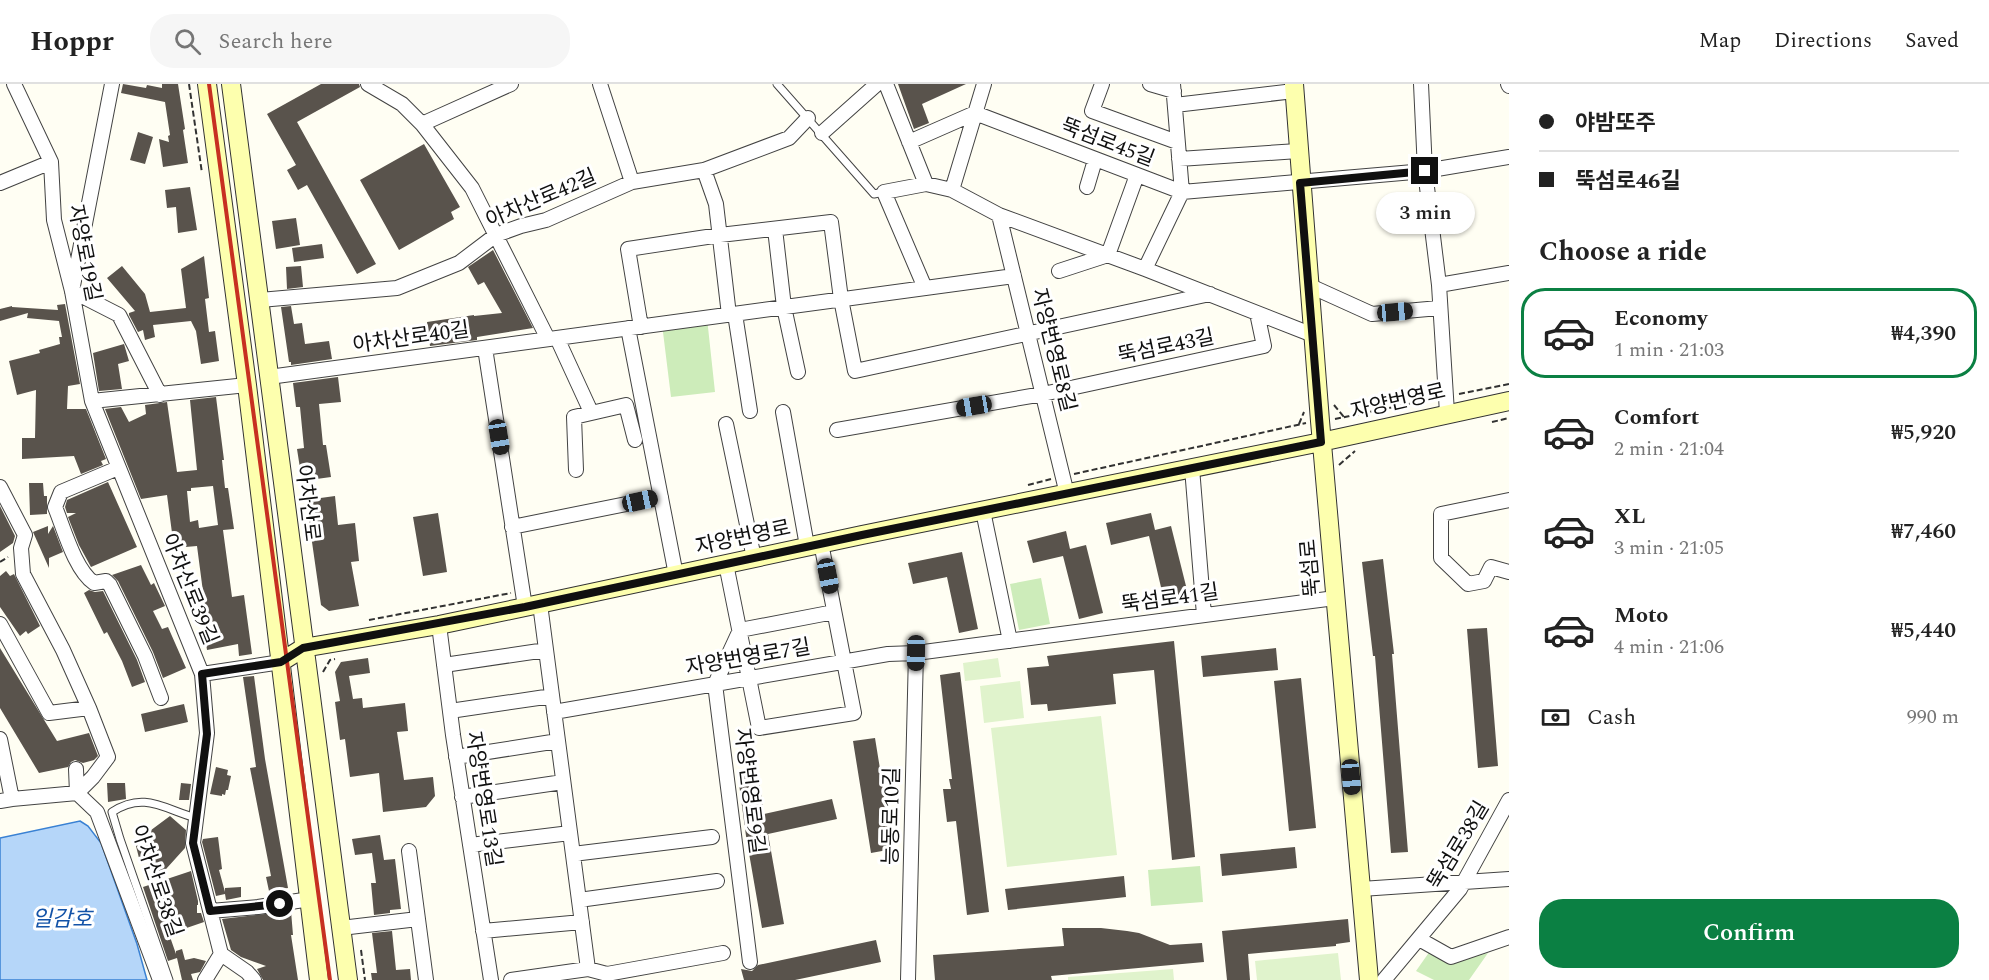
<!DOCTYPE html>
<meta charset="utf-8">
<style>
:root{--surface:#fff;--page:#f6f6f6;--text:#222;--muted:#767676;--line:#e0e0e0;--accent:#0b8043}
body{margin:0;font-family:Spectral,"Noto Sans KR",serif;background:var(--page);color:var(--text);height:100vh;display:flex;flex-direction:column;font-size:22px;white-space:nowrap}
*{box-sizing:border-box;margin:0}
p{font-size:20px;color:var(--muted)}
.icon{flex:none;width:33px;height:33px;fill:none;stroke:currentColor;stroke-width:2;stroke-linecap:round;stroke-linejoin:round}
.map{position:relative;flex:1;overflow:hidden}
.drawer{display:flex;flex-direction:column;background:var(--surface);width:480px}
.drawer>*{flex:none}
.top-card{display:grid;align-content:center;height:132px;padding:0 30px;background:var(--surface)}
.end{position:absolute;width:27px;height:27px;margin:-14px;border:8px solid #101010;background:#fff;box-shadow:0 0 0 3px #fff}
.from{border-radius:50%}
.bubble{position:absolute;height:42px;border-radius:21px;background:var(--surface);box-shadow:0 2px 4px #0004;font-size:20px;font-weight:600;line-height:42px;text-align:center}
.car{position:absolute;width:18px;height:36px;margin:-18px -9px;border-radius:8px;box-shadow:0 0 4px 2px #0007;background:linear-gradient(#222 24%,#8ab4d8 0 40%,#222 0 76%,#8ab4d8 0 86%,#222 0)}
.top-card b{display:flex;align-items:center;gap:21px;height:57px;font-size:22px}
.top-card b+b{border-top:2px solid var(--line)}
.top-card i{width:15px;height:15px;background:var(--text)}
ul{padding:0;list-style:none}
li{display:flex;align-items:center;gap:18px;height:90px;margin:0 12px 9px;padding:0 18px;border:3px solid transparent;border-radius:24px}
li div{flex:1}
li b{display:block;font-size:22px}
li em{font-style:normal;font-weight:600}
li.current{border-color:var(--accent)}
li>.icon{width:54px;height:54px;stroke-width:1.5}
h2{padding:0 30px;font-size:27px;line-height:72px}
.pay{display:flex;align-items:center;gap:15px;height:66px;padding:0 30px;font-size:22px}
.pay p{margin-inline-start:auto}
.button{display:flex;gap:12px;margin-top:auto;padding:12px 30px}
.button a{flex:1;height:69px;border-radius:24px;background:var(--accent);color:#fff;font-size:24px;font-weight:600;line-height:69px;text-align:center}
header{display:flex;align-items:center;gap:36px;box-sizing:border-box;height:84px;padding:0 30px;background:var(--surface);border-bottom:2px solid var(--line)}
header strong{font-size:28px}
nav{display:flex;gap:33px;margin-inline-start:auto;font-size:21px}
.search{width:420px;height:54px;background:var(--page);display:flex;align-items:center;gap:15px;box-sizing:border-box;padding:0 21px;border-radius:24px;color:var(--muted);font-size:22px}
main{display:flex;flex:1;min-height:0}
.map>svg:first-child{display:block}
</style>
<header>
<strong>Hoppr</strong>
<div class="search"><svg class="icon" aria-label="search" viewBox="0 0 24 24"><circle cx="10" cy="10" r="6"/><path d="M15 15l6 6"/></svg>Search here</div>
<nav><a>Map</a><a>Directions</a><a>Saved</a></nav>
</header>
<main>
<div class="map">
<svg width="1509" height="896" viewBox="0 0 1509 896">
<rect width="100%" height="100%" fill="#fffef3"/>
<path fill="#cdecba" d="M 707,234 L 715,308 L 671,313 L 662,240 Z
M 1041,494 L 1050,540 L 1019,546 L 1010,500 Z
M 1200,782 L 1203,818 L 1151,822 L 1148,786 Z
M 1430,867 L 1448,879 L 1488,869 L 1469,896 L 1434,896 L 1416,887 Z"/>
<path fill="#e0f3cc" d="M 998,574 L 1001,593 L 965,597 L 963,579 Z
M 1020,597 L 1024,634 L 984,639 L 980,602 Z
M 1101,632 L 1117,771 L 1007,783 L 991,644 Z
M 1338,869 L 1341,896 L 1257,896 L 1255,877 Z
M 1173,885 L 1174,896 L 1068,896 L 1068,893 Z"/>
<path fill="#b5d6f9" stroke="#3981d3" stroke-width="1.5" d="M 80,737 L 88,742 L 101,759 L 137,860 L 147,896 L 0,896 L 0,754 Z"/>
<path fill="#59534c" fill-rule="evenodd" d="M 123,0 L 146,4 L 147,1 L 162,4 L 162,0 L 178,0 L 185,45 L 183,46 L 188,79 L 163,83 L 159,55 L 169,58 L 168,52 L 170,51 L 165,18 L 121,9 Z
M 321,0 L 359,0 L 360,3 L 297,38 L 376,180 L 357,190 L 307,101 L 298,106 L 287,86 L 296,81 L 267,30 Z
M 898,0 L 966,0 L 922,20 L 929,39 L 914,45 Z
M 138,48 L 153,53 L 145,80 L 130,76 Z
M 424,60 L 460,123 L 451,128 L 454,135 L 399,166 L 360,96 Z
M 190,103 L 197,146 L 178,149 L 176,123 L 167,124 L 165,106 Z
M 296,134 L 300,161 L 276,165 L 272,137 Z
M 322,160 L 324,174 L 294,178 L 292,164 Z
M 493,166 L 533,244 L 477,253 L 477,256 L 430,262 L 427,238 L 474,231 L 474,232 L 502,229 L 484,198 L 478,201 L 468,183 Z
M 204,172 L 209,214 L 205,215 L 209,248 L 215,247 L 219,277 L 201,280 L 196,247 L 191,237 L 153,241 L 155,253 L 145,256 L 143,246 L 138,248 L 129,231 L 129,229 L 135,227 L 107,194 L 122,182 L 145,210 L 150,228 L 186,224 L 181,185 Z
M 301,182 L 303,203 L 287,205 L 286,183 Z
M 65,220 L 80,300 L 68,302 L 67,325 L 86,325 L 106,375 L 101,377 L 103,381 L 81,390 L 74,372 L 22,375 L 22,354 L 35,354 L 36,306 L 17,311 L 9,277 L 40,269 L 39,266 L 60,260 L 59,253 L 62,253 L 59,237 L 27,234 L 28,229 L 0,237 L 0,225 L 12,222 L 12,223 L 58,226 L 57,221 Z
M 291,222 L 294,240 L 302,239 L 305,260 L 329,257 L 332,275 L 291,281 L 291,278 L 289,278 L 281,223 Z
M 124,260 L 129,277 L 118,280 L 122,305 L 99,307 L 93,269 Z
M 338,293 L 341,318 L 319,320 L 323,361 L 326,361 L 331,393 L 302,397 L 297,365 L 304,364 L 300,323 L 296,323 L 293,299 Z
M 216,313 L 224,376 L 222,376 L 225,404 L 228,404 L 234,445 L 223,446 L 232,513 L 244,511 L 252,570 L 239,572 L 238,560 L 207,566 L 203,538 L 199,539 L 197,528 L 201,528 L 200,523 L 205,523 L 197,462 L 174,464 L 167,411 L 141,415 L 105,325 L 121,323 L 129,338 L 146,330 L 145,321 L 167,318 L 177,388 L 197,386 L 190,316 ZM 213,402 L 218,441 L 199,444 L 198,436 L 190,438 L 187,407 L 191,407 L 191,404 Z
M 108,398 L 137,463 L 91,483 L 79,461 L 68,433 L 76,429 L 67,429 L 65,423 L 67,416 Z
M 29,399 L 43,399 L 44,412 L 47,412 L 47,430 L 30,431 Z
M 335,412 L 338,441 L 355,439 L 359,477 L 351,478 L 359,522 L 329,527 L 321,521 L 306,416 Z
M 0,422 L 15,452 L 13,459 L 0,468 Z
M 438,429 L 447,488 L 423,492 L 413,433 Z
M 1151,429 L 1155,446 L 1171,442 L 1188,510 L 1164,516 L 1149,452 L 1111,461 L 1106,439 Z
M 48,442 L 48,450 L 53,442 L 63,468 L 49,474 L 49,484 L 33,448 Z
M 1066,447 L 1070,465 L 1086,461 L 1103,529 L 1079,535 L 1063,472 L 1033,479 L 1027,457 Z
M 962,468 L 978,545 L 959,549 L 947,493 L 913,500 L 908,479 Z
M 1383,475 L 1394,570 L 1392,570 L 1408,768 L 1391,769 L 1375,572 L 1373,572 L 1362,478 Z
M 141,481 L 151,501 L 154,499 L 165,522 L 153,527 L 162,545 L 168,543 L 186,584 L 163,594 L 153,568 L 118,497 L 112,491 Z
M 6,487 L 10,492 L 14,490 L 40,542 L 28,550 L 26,547 L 20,552 L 0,523 L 0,492 Z
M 89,506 L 95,508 L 103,507 L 137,576 L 145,598 L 132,603 L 122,577 L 107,548 L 104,550 L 84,509 Z
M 1487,544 L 1498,682 L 1478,684 L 1467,545 Z
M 1174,557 L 1195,773 L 1172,776 L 1154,586 L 1113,590 L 1116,620 L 1048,627 L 1047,620 L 1031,621 L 1027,584 L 1049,582 L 1047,572 Z
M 0,564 L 57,657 L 89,649 L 98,672 L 94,676 L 83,679 L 75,676 L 71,678 L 68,683 L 39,689 L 0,624 Z
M 1276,564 L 1278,586 L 1203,593 L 1201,572 Z
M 368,574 L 370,589 L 349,592 L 353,615 L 362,614 L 363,624 L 405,619 L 408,647 L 397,648 L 404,696 L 433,693 L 435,712 L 426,723 L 383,728 L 379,689 L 350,693 L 345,655 L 340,656 L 335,618 L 340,617 L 335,588 L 341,578 Z
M 960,588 L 989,828 L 967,831 L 956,737 L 947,738 L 943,705 L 951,705 L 949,695 L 952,695 L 940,591 Z
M 254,592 L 265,675 L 288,804 L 269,807 L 266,793 L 271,792 L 250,684 L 256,683 L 243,593 Z
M 1301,594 L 1316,744 L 1289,747 L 1274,597 Z
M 184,620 L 188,638 L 145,648 L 141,630 Z
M 875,654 L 893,765 L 871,769 L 853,657 Z
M 216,683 L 228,686 L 227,691 L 231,692 L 228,706 L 226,706 L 225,711 L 222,710 L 222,712 L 210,710 Z
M 758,689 L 764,730 L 832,715 L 837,735 L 768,750 L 784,840 L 762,844 L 746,752 L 738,692 Z
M 107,699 L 125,699 L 126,715 L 108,718 Z
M 181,699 L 191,700 L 189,716 L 179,716 Z
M 170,732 L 186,746 L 185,764 L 157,795 L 147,771 L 139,774 L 135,758 Z
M 380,751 L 384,776 L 395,775 L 401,825 L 390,826 L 390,829 L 374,831 L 371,799 L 376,799 L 372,769 L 355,771 L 352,755 Z
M 218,753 L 222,785 L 219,786 L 225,808 L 225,804 L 241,803 L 241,813 L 226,816 L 225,810 L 216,812 L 202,758 L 203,755 Z
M 1295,763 L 1297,784 L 1222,792 L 1220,770 Z
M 191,787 L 198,817 L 198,821 L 197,821 L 197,829 L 201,829 L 204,838 L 169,850 L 176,870 L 176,867 L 182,865 L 185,876 L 194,874 L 206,877 L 200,888 L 191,890 L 193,896 L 182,896 L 177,874 L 168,877 L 143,803 Z
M 1124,792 L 1126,813 L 1008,826 L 1005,805 Z
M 291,827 L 293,851 L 291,851 L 298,896 L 263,896 L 257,885 L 266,882 L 241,873 L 231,866 L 222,835 Z
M 1348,835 L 1350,858 L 1336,860 L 1336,862 L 1248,870 L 1250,896 L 1227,896 L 1222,847 Z
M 1062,844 L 1101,844 L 1127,847 L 1139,849 L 1170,861 L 1202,859 L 1204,878 L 1051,892 L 1052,896 L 935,896 L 933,871 L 1064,862 Z
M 392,847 L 396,886 L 410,885 L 411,896 L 372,896 L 371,889 L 377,889 L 372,849 Z
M 876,856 L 881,878 L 795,896 L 744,896 L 741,885 L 752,887 L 758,881 Z"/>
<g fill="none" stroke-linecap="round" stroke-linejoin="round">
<g stroke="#434343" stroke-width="9">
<path id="lane" d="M 777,0 L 874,110 L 884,108
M 169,896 L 120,755 L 112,728 C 144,707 164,725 196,734"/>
</g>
<g stroke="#434343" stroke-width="16">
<path id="street" d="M 14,0 L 51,78 L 54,136 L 72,207 L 92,317 L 202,590 L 207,649 L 193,759 L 221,870 L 247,888 L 254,896
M 112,0 L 72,207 L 119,231 L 160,311
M 368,0 L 402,20 L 422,40 L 472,104 L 548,255
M 600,0 L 632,98
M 886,0 L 926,100
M 1102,0 L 1092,27 L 1177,58
M 1150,0 L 1174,7
M 1421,0 L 1425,87 L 1439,201 L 1447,329
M 1508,0 L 1509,2
M 1175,21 L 1294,7
M 422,40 L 511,0
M 822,49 L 877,0
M 909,58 L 975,29 L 1182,108 L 1425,87 L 1509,73
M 1179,75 L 1298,67
M 704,86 L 716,120 L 729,231
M 0,99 L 51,78
M 1087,103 L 1095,76
M 952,106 L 984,0
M 999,131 L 1067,410
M 775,145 L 784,223 L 798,288
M 1145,185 L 1182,108 L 1173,0
M 1059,187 L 1108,171 L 1137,91
M 1308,201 L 1372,230 L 1439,224
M 1439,201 L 1509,189
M 925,204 L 884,108 L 926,100 L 952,106 L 999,131 L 1145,185 L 1313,251
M 260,216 L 397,204 L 459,179 L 496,151 L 521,142 L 546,136 L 632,98 L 704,86 L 789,54 L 808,34
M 735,230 L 750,327
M 641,243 L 628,165 L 720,151 L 831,138 L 841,215 L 855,287 L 1210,210
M 628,244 L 676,491
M 557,254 L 591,328
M 485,264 L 525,523
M 269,293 L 1014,192
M 92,317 L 247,301
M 783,328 L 807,462
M 726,340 L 754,474
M 837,346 L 1043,310 L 1264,262 L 1257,229
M 118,384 L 61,408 L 55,423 C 64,445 75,486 94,499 L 106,497 L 110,501 L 145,572 L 161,614
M 1192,384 L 1204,531
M 576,386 L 574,333 L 626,321 L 635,356
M 0,403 L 25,451 L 21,464 L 23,490 L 63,566 L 89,624 L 49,629 L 0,540
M 1509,416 L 1441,430 L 1441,474 L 1468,500 L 1484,497 L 1491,483 L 1509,488
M 983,427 L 1010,557
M 512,443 L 661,413
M 726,480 L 759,644 L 854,629 L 821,459
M 540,520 L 588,885
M 439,541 L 453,651 L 491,896
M 444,581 L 546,566
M 202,590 L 281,578
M 450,627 L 552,612
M 554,628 L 888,570 L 916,569 L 1335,514
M 0,655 L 12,715
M 456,673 L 558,657
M 76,685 L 77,709
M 77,709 L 93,693 L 108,673 L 89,624
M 462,713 L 563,698
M 0,717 L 12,715 L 77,709 L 97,728 L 160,896
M 470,761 L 570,749
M 409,767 L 426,896
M 573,770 L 712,753
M 1361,805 L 1509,795
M 579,816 L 717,797
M 210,827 L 258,823 L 310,815
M 341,844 L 418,835
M 483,847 L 582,838
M 1419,855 L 1451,873 L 1509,853
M 750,878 L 715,600 L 740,546 L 834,528
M 205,896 L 221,870
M 511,896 L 588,885 L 607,890 L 723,869
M 908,896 L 916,569
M 1384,896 L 1460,805 L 1509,716"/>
</g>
<g stroke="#323232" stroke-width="20">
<path id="secondary" d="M 207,0 L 247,301 L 319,896
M 231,0 C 271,299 307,598 348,896
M 1294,0 L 1320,337 L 1369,896
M 281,578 L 303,564 L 439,541 L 525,523 L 862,451 L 1321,358 L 1509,317"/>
</g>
<path stroke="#323232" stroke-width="2" stroke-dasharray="6 3" stroke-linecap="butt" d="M 189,0 L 202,89
M 1459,310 L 1509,300
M 1334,321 L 1344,333
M 1335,335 L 1433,315
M 1492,338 L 1509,334
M 1299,340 L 1304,328
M 1339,381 L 1355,367
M 1074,390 L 1306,339
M 1028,401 L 1051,395
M 0,478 L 8,473
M 369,536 L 511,509
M 323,588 L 330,576 L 335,575
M 361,866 L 365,896"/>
<use href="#lane" stroke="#fff" stroke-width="7"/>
<use href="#street" stroke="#fff" stroke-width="14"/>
<use href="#secondary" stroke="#fdffae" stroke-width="18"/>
<path stroke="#c73021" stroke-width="4" d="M 209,0 L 330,896"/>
</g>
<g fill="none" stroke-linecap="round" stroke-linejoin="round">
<path stroke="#101010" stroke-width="8" d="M 280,820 L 210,827 L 193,759 L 207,650 L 202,590 L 281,578 L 303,564 L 525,523 L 862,451 L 1321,358 L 1300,99 L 1425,87"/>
</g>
<g text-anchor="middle" stroke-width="6" stroke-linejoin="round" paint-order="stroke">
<g font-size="21" fill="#101010" stroke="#fff">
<text transform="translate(1108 58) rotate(21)" y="7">뚝섬로45길</text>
<text transform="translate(541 114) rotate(-23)" y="7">아차산로42길</text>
<text transform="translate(85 169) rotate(79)" y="7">자양로19길</text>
<text transform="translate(411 253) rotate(-8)" y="7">아차산로40길</text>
<text transform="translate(1166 262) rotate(-12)" y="7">뚝섬로43길</text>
<text transform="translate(1054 266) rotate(76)" y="7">자양번영로8길</text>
<text transform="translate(1398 317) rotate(-13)" y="7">자양번영로</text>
<text transform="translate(308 419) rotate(83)" y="7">아차산로</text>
<text transform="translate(743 453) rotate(-12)" y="7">자양번영로</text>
<text transform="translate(1310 484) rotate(-95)" y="7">뚝섬로</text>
<text transform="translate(190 505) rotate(68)" y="7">아차산로39길</text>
<text transform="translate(1170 514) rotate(-8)" y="7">뚝섬로41길</text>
<text transform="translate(748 573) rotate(-10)" y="7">자양번영로7길</text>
<text transform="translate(750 707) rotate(83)" y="7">자양번영로9길</text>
<text transform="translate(484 715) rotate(81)" y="7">자양번영로13길</text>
<text transform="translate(891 732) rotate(-89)" y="7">능동로10길</text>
<text transform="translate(1458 761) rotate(-59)" y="7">뚝섬로38길</text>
<text transform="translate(157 797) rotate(71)" y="7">아차산로38길</text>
</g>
<g font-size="22" font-style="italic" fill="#1353a8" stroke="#fff">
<text x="62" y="842">일감호</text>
</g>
</g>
</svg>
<i class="end from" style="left:280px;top:820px"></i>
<i class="end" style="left:1425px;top:87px"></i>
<div class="bubble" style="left:1376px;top:108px;width:99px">3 min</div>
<i class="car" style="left:1395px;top:228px;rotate:85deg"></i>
<i class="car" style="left:974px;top:322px;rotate:260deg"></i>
<i class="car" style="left:499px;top:353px;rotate:171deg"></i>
<i class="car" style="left:640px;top:417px;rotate:78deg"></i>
<i class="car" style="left:828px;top:492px;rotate:169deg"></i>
<i class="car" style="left:916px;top:569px;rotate:181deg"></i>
<i class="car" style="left:1351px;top:693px;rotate:175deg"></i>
</div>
<section class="drawer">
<div class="top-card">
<b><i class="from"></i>야밤또주</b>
<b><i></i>뚝섬로46길</b>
</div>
<h2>Choose a ride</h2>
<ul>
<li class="current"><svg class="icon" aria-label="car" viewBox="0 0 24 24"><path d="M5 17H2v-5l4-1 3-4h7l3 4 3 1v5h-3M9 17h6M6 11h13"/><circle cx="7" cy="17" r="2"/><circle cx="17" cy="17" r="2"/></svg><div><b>Economy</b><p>1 min · 21:03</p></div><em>₩4,390</em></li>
<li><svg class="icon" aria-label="car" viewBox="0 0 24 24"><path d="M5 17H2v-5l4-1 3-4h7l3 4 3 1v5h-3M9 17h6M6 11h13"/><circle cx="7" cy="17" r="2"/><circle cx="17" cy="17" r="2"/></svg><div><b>Comfort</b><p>2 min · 21:04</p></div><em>₩5,920</em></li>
<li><svg class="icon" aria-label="car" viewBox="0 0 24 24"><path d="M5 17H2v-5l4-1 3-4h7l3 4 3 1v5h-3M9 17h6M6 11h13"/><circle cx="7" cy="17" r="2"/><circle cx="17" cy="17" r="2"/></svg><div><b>XL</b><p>3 min · 21:05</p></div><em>₩7,460</em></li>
<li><svg class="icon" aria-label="car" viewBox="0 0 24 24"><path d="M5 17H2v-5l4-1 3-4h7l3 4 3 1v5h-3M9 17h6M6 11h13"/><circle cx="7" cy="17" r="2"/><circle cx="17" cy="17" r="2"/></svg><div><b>Moto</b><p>4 min · 21:06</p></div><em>₩5,440</em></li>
</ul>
<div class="pay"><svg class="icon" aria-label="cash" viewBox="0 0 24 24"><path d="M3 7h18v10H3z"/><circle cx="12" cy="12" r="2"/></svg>Cash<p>990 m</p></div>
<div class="button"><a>Confirm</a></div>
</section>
</main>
